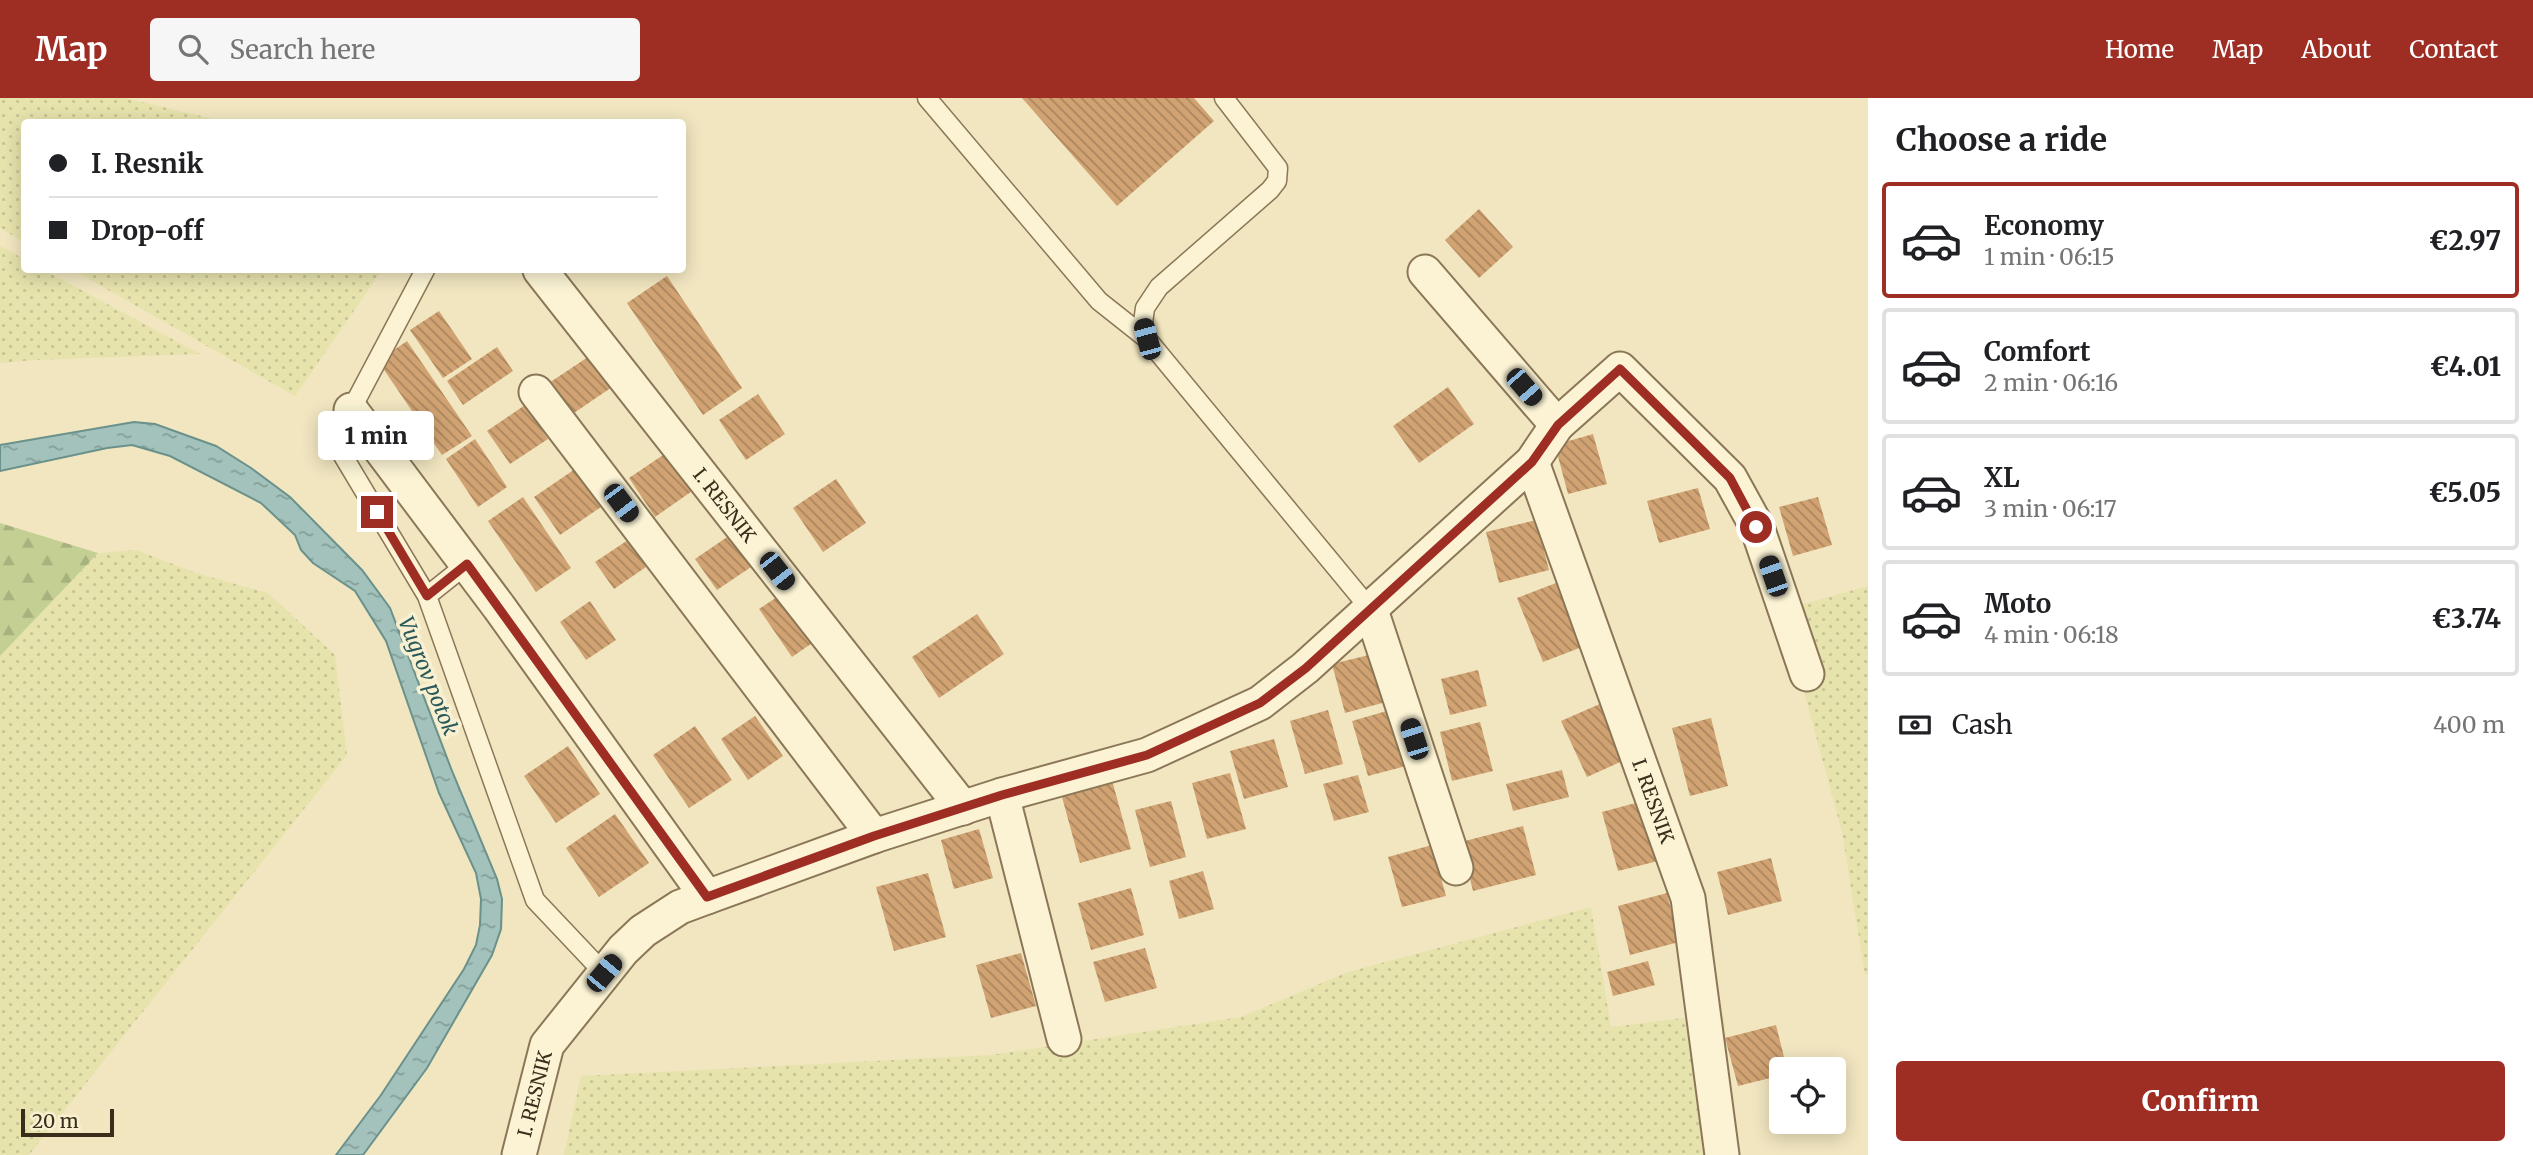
<!DOCTYPE html>
<meta charset="utf-8">
<style>
:root{--surface:#fff;--page:#f6f6f6;--text:#202124;--muted:#757577;--line:#e0e0e0;--accent:#9e2d23}
body{margin:0;font-family:Merriweather,serif;background:var(--page);color:var(--text);height:100vh;display:flex;flex-direction:column;font-size:26px;white-space:nowrap}
*{box-sizing:border-box;margin:0}
p{font-size:23px;color:var(--muted)}
.icon{flex:none;width:38px;height:38px;fill:none;stroke:currentColor;stroke-width:2;stroke-linecap:round;stroke-linejoin:round}
.map{position:relative;flex:1;overflow:hidden}
.sheet{display:flex;flex-direction:column;background:var(--surface);width:665px}
.sheet>*{flex:none}
.banner{position:absolute;left:21px;top:21px;width:665px;height:154px;border-radius:7px;box-shadow:0 4px 18px #0003;display:grid;align-content:center;height:154px;padding:0 28px;background:var(--surface)}
.buttons{position:absolute;left:1769px;top:959px;display:grid;gap:14px}
.buttons a{display:grid;place-items:center;width:77px;height:77px;border-radius:7px;background:var(--surface);box-shadow:0 4px 18px #0003;font-size:35px}
.scale{position:absolute;left:21px;bottom:18px;width:93px;box-sizing:border-box;padding-left:7px;border:4px solid #3a2d1c;border-top:0;font-size:19px;line-height:24px;white-space:nowrap;color:#3a2d1c;-webkit-text-stroke:5px #f8f0d0;paint-order:stroke}
.end{position:absolute;width:32px;height:32px;margin:-16px;border:9px solid #9e2d23;background:#fff;box-shadow:0 0 0 4px #fff}
.from{border-radius:50%}
.bubble{position:absolute;height:49px;border-radius:7px;background:var(--surface);box-shadow:0 4px 18px #0003;font-size:23px;font-weight:800;line-height:49px;text-align:center}
.car{position:absolute;width:21px;height:42px;margin:-21px -10px;border-radius:9px;box-shadow:0 0 5px 2px #0007;background:linear-gradient(#222 24%,#8ab4d8 0 40%,#222 0 76%,#8ab4d8 0 86%,#222 0)}
.banner b{display:flex;align-items:center;gap:24px;height:66px;font-size:26px}
.banner b+b{border-top:2px solid var(--line)}
.banner i{width:18px;height:18px;background:var(--text)}
ul{padding:0;list-style:none}
li{display:flex;align-items:center;gap:21px;height:116px;margin:0 14px 10px;padding:0 14px;border:4px solid var(--line);border-radius:7px}
li div{flex:1}
li b{display:block;font-size:26px}
li em{font-style:normal;font-weight:800}
li.selected{border-color:var(--accent)}
li>.icon{width:63px;height:63px;stroke-width:1.5}
h2{padding:0 28px;font-size:32px;line-height:84px}
.pay{display:flex;align-items:center;gap:18px;height:77px;padding:0 28px;font-size:26px}
.pay p{margin-inline-start:auto}
.button{display:flex;gap:14px;margin-top:auto;padding:14px 28px}
.button a{flex:1;height:80px;border-radius:7px;background:var(--accent);color:#fff;font-size:28px;font-weight:800;line-height:80px;text-align:center}
header{display:flex;align-items:center;gap:42px;box-sizing:border-box;height:98px;padding:0 35px;background:var(--accent);color:#fff}
header strong{font-size:33px}
nav{display:flex;gap:38px;margin-inline-start:auto;font-size:24px}
.search{width:490px;height:63px;background:var(--page);display:flex;align-items:center;gap:18px;box-sizing:border-box;padding:0 24px;border-radius:7px;color:var(--muted);font-size:26px}
main{display:flex;flex:1;min-height:0}
.map>svg:first-child{display:block}
</style>
<header>
<strong>Map</strong>
<div class="search"><svg class="icon" aria-label="search" viewBox="0 0 24 24"><circle cx="10" cy="10" r="6"/><path d="M15 15l6 6"/></svg>Search here</div>
<nav><a>Home</a><a>Map</a><a>About</a><a>Contact</a></nav>
</header>
<main>
<div class="map">
<svg width="1868" height="1057" viewBox="0 0 1868 1057">
<defs>
<pattern id="farmland-dots" width="8" height="8" patternUnits="userSpaceOnUse" patternTransform="scale(1.75)"><rect width="8" height="8" fill="#e7e3ad"/><path d="M2 2h.1M6 6h.1" fill="none" stroke="#c7c394" stroke-width="1.8" stroke-linecap="round"/></pattern>
<pattern id="forest-firs" width="22" height="20" patternUnits="userSpaceOnUse" patternTransform="scale(1.75)"><rect width="22" height="20" fill="#c3cf93"/><path d="M5 1l3.5 6h-7zM16 11l3.5 6h-7z" fill="#a8b27e"/></pattern>
<pattern id="water-ripples" width="26" height="14" patternUnits="userSpaceOnUse" patternTransform="scale(1.75)"><rect width="26" height="14" fill="#a3c2bc"/><path d="M2 4q2-2 4 0t4 0M15 11q2-2 4 0t4 0" fill="none" stroke="#869e98"/></pattern>
<pattern id="building-back-hatch" width="6" height="6" patternUnits="userSpaceOnUse" patternTransform="scale(1.75)"><rect width="6" height="6" fill="#d1a373"/><path d="M-1 5l2 2M0 0l6 6M5-1l2 2" fill="none" stroke="#ab855e"/></pattern>
</defs>
<rect width="100%" height="100%" fill="#f1e6c0"/>
<path fill="url(#farmland-dots)" d="M 0,0 L 125,0 L 226,24 L 24,24 L 24,144 L 0,130 Z
M 0,148 L 24,161 L 24,172 L 44,172 L 200,256 L 35,262 L 0,265 Z
M 73,172 L 382,172 L 295,298 Z
M 136,452 L 199,476 L 268,495 L 335,557 L 347,657 L 29,1057 L 0,1057 L 0,558 L 98,455 Z
M 1868,488 L 1868,876 L 1865,877 L 1842,734 L 1782,512 Z
M 1591,809 L 1611,929 L 1723,915 L 1736,1031 L 1733,1057 L 564,1057 L 581,978 L 991,957 L 1241,919 L 1348,874 Z"/>
<path fill="url(#forest-firs)" d="M 0,425 L 98,455 L 0,558 Z"/>
<path fill="url(#water-ripples)" stroke="#6a918b" stroke-width="2" d="M 134,324 L 155,326 L 216,348 L 251,370 L 290,399 L 362,472 L 390,510 L 452,673 L 497,781 L 502,801 L 501,831 L 492,857 L 427,970 L 363,1057 L 336,1057 L 381,997 L 464,871 L 476,847 L 480,827 L 481,801 L 476,775 L 439,695 L 386,543 L 355,493 L 313,465 L 301,452 L 295,437 L 261,405 L 170,358 L 132,347 L 107,350 L 0,373 L 0,347 Z"/>
<path fill="url(#building-back-hatch)" d="M 1022,0 L 1194,0 L 1214,23 L 1117,108 Z
M 1479,111 L 1513,149 L 1479,180 L 1445,142 Z
M 667,178 L 742,290 L 703,317 L 627,205 Z
M 439,213 L 472,261 L 443,280 L 410,232 Z
M 407,243 L 472,338 L 442,357 L 378,263 Z
M 497,249 L 513,273 L 463,307 L 447,283 Z
M 594,255 L 615,287 L 571,317 L 549,285 Z
M 1448,289 L 1474,326 L 1419,365 L 1393,328 Z
M 758,296 L 785,336 L 746,362 L 719,322 Z
M 525,307 L 548,341 L 510,366 L 487,333 Z
M 1593,336 L 1607,386 L 1568,396 L 1555,347 Z
M 475,341 L 507,389 L 478,409 L 446,361 Z
M 669,353 L 695,391 L 655,419 L 629,380 Z
M 575,371 L 601,409 L 560,437 L 534,399 Z
M 836,381 L 866,425 L 823,454 L 793,410 Z
M 1698,390 L 1710,431 L 1659,445 L 1647,403 Z
M 523,399 L 571,470 L 536,494 L 488,423 Z
M 1818,399 L 1832,447 L 1793,458 L 1779,409 Z
M 1536,422 L 1549,472 L 1499,485 L 1486,434 Z
M 733,435 L 754,467 L 717,492 L 695,461 Z
M 628,442 L 646,469 L 614,491 L 595,464 Z
M 1556,485 L 1582,549 L 1543,564 L 1517,500 Z
M 789,491 L 821,539 L 792,559 L 759,511 Z
M 590,503 L 616,542 L 586,562 L 560,524 Z
M 977,516 L 1004,556 L 939,600 L 912,559 Z
M 1373,556 L 1386,604 L 1345,615 L 1332,566 Z
M 1478,572 L 1487,608 L 1450,617 L 1441,581 Z
M 1602,605 L 1627,661 L 1587,679 L 1561,623 Z
M 1328,612 L 1343,666 L 1305,676 L 1290,623 Z
M 1390,612 L 1406,668 L 1368,678 L 1352,623 Z
M 755,618 L 783,658 L 748,682 L 721,641 Z
M 1711,620 L 1728,688 L 1690,698 L 1672,630 Z
M 1480,624 L 1493,673 L 1452,683 L 1440,634 Z
M 695,628 L 732,682 L 689,710 L 653,657 Z
M 1274,641 L 1288,689 L 1244,701 L 1230,653 Z
M 568,648 L 600,696 L 556,725 L 524,678 Z
M 1562,672 L 1569,699 L 1513,713 L 1506,686 Z
M 1110,675 L 1131,751 L 1080,765 L 1059,688 Z
M 1230,675 L 1246,731 L 1207,741 L 1192,685 Z
M 1358,677 L 1369,714 L 1334,723 L 1323,686 Z
M 1171,703 L 1186,759 L 1150,769 L 1135,712 Z
M 1643,703 L 1658,763 L 1618,773 L 1602,714 Z
M 615,716 L 649,765 L 599,799 L 566,750 Z
M 1523,728 L 1536,777 L 1473,793 L 1461,744 Z
M 979,731 L 993,780 L 954,791 L 941,742 Z
M 1432,747 L 1446,798 L 1402,809 L 1388,759 Z
M 1771,760 L 1782,803 L 1728,817 L 1717,774 Z
M 1203,773 L 1214,811 L 1179,821 L 1169,783 Z
M 928,775 L 946,839 L 894,853 L 876,789 Z
M 1131,790 L 1144,837 L 1091,852 L 1078,805 Z
M 1667,795 L 1679,844 L 1630,857 L 1618,808 Z
M 1145,850 L 1157,890 L 1105,904 L 1093,864 Z
M 1021,855 L 1036,908 L 991,920 L 976,867 Z
M 1648,863 L 1655,887 L 1613,898 L 1607,874 Z
M 1776,927 L 1787,971 L 1782,971 L 1782,977 L 1738,988 L 1725,940 Z"/>
<g fill="none" stroke-linecap="round" stroke-linejoin="round">
<g stroke="#8b7757" stroke-width="21">
<path id="lane" d="M 927,0 L 1099,203 L 1147,241 L 1371,512
M 425,172 L 351,312 L 338,340 L 339,351 L 427,498 L 535,802 L 604,875
M 1147,241 L 1143,225 L 1145,210 L 1159,189 L 1270,92 L 1277,83 L 1278,70 L 1224,0
M 427,498 L 467,466"/>
</g>
<g stroke="#8b7757" stroke-width="37">
<g id="street">
<path id="s1" d="M 540,172 L 963,710"/>
<path d="M 536,294 L 874,738"/>
<path d="M 351,312 L 499,509 L 707,799"/>
<path d="M 1557,327 L 1620,271 L 1730,380 L 1757,429 L 1807,576"/>
<path id="s2" d="M 1532,364 L 1688,800 L 1722,1057"/>
<path d="M 1371,512 L 1456,770"/>
<path d="M 1002,697 L 1064,941"/>
<path id="s3" d="M 519,1057 L 547,947 L 623,852 L 643,833 L 680,809 L 707,799 L 874,738 L 1002,697 L 1147,657 L 1260,605 L 1305,570 L 1532,364 L 1557,327 L 1425,174"/>
</g>
</g>
<use href="#lane" stroke="#fbf3d4" stroke-width="18"/>
<use href="#street" stroke="#fbf3d4" stroke-width="33"/>
</g>
<g fill="none" stroke-linecap="round" stroke-linejoin="round">
<path stroke="#9e2d23" stroke-width="9" d="M 377,414 L 427,498 L 467,466 L 707,799 L 874,738 L 1002,697 L 1147,657 L 1260,605 L 1306,570 L 1532,364 L 1558,327 L 1620,271 L 1730,380 L 1756,429"/>
</g>
<g text-anchor="middle" stroke-width="7" stroke-linejoin="round" paint-order="stroke">
<g font-size="19" fill="#3a2d1c" stroke="#f8f0d0">
<text dy="7" stroke="none"><textPath href="#s1" startOffset="299">I. RESNIK</textPath></text>
<text dy="7" stroke="none"><textPath href="#s2" startOffset="360">I. RESNIK</textPath></text>
<text dy="7" stroke="none"><textPath href="#s3" startOffset="63">I. RESNIK</textPath></text>
</g>
<g font-size="21" font-style="italic" fill="#2a595a" stroke="#f8f0d0">
<text transform="translate(428 578) rotate(68)" y="7">Vugrov potok</text>
</g>
</g>
</svg>
<div class="buttons">
<a><svg class="icon" aria-label="locate" viewBox="0 0 24 24"><circle cx="12" cy="12" r="6"/><path d="M12 2v4M12 18v4M2 12h4M18 12h4"/></svg></a>
</div>
<div class="scale">20 m</div>
<i class="end from" style="left:1756px;top:429px"></i>
<i class="end" style="left:377px;top:414px"></i>
<div class="bubble" style="left:318px;top:313px;width:116px">1 min</div>
<i class="car" style="left:1147px;top:241px;rotate:345deg"></i>
<i class="car" style="left:1524px;top:289px;rotate:139deg"></i>
<i class="car" style="left:621px;top:405px;rotate:143deg"></i>
<i class="car" style="left:777px;top:473px;rotate:142deg"></i>
<i class="car" style="left:1773px;top:478px;rotate:341deg"></i>
<i class="car" style="left:1414px;top:641px;rotate:342deg"></i>
<i class="car" style="left:604px;top:875px;rotate:40deg"></i>
<div class="banner">
<b><i class="from"></i>I. Resnik</b>
<b><i></i>Drop-off</b>
</div>
</div>
<section class="sheet">
<h2>Choose a ride</h2>
<ul>
<li class="selected"><svg class="icon" aria-label="car" viewBox="0 0 24 24"><path d="M5 17H2v-5l4-1 3-4h7l3 4 3 1v5h-3M9 17h6M6 11h13"/><circle cx="7" cy="17" r="2"/><circle cx="17" cy="17" r="2"/></svg><div><b>Economy</b><p>1 min · 06:15</p></div><em>€2.97</em></li>
<li><svg class="icon" aria-label="car" viewBox="0 0 24 24"><path d="M5 17H2v-5l4-1 3-4h7l3 4 3 1v5h-3M9 17h6M6 11h13"/><circle cx="7" cy="17" r="2"/><circle cx="17" cy="17" r="2"/></svg><div><b>Comfort</b><p>2 min · 06:16</p></div><em>€4.01</em></li>
<li><svg class="icon" aria-label="car" viewBox="0 0 24 24"><path d="M5 17H2v-5l4-1 3-4h7l3 4 3 1v5h-3M9 17h6M6 11h13"/><circle cx="7" cy="17" r="2"/><circle cx="17" cy="17" r="2"/></svg><div><b>XL</b><p>3 min · 06:17</p></div><em>€5.05</em></li>
<li><svg class="icon" aria-label="car" viewBox="0 0 24 24"><path d="M5 17H2v-5l4-1 3-4h7l3 4 3 1v5h-3M9 17h6M6 11h13"/><circle cx="7" cy="17" r="2"/><circle cx="17" cy="17" r="2"/></svg><div><b>Moto</b><p>4 min · 06:18</p></div><em>€3.74</em></li>
</ul>
<div class="pay"><svg class="icon" aria-label="cash" viewBox="0 0 24 24"><path d="M3 7h18v10H3z"/><circle cx="12" cy="12" r="2"/></svg>Cash<p>400 m</p></div>
<div class="button"><a>Confirm</a></div>
</section>
</main>
